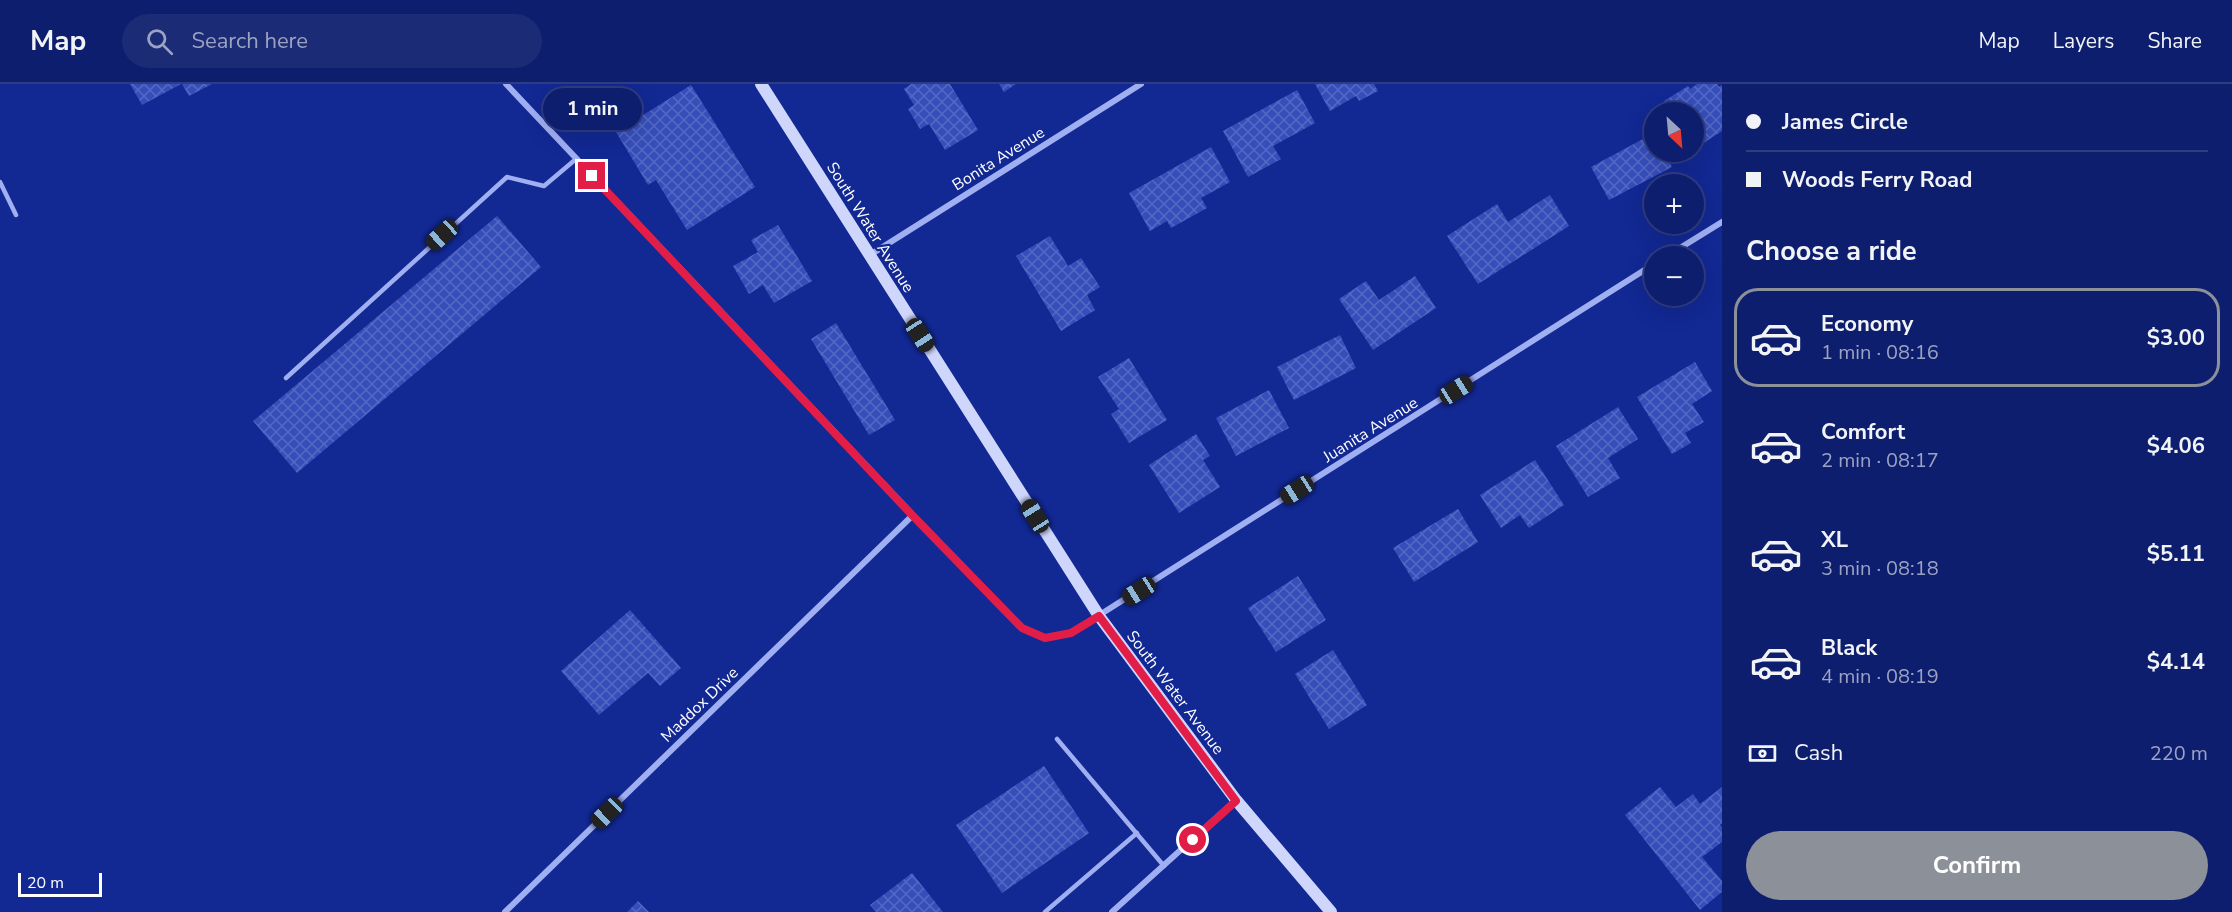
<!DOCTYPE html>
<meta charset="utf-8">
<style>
:root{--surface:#0e1e6e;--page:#1c2b76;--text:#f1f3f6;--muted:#9ba2c2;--line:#2e3c81;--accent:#8c9099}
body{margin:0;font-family:"Nunito Sans",sans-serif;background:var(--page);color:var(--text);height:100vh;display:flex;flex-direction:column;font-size:22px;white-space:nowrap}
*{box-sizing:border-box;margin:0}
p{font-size:20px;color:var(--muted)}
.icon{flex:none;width:33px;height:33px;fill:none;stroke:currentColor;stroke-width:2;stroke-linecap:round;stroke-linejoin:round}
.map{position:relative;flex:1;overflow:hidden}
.sheet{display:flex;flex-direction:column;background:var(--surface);width:510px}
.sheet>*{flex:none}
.hud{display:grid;align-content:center;height:132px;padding:0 24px;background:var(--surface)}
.needle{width:39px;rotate:154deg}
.fabs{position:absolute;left:1644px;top:18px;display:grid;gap:12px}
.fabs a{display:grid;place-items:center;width:60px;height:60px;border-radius:50%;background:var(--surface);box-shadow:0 6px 24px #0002,0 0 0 2px var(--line);font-size:30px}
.scale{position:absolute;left:18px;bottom:15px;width:84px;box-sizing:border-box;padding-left:6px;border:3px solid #fff;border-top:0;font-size:16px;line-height:21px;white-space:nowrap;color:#fff;-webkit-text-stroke:4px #122893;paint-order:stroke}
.end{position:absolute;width:27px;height:27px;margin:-14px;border:8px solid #e11d48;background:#fff;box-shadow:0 0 0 3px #fff}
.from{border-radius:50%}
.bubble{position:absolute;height:42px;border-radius:21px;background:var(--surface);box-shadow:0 6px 24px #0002,0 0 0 2px var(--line);font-size:20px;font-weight:700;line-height:42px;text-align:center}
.car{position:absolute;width:18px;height:36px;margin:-18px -9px;border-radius:8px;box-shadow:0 0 4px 2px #0007;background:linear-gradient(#222 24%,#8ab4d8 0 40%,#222 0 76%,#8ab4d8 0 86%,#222 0)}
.hud b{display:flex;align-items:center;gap:21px;height:57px;font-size:22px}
.hud b+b{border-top:2px solid var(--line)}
.hud i{width:15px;height:15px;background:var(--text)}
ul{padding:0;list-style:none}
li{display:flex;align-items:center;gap:18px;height:99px;margin:0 12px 9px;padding:0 12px;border:3px solid transparent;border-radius:24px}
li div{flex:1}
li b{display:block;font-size:22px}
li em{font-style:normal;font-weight:700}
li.on{border-color:var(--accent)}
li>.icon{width:54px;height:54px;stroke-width:1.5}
h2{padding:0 24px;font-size:27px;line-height:72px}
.pay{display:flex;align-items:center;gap:15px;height:66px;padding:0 24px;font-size:22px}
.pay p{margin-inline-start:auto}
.button{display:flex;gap:12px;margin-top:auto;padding:12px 24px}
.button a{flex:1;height:69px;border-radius:36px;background:var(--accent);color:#fff;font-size:24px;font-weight:700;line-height:69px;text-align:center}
header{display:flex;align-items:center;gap:36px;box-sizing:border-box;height:84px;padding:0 30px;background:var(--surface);border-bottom:2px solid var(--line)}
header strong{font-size:28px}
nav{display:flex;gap:33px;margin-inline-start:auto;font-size:21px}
.search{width:420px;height:54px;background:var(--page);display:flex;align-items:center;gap:15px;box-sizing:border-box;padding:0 21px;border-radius:33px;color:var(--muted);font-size:22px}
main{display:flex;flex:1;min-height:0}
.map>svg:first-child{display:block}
</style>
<header>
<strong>Map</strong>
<div class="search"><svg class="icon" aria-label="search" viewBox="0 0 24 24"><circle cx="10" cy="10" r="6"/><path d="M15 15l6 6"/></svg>Search here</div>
<nav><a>Map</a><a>Layers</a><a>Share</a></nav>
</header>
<main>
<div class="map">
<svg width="1722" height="828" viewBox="0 0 1722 828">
<defs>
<pattern id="building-cross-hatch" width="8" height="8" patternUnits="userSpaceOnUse" patternTransform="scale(1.5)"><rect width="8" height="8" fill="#364eba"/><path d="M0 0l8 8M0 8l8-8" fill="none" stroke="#5469c4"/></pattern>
</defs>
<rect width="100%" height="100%" fill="#122893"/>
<path fill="url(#building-cross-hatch)" d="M 130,0 L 181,0 L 142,21 Z
M 182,0 L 212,0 L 189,12 Z
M 911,0 L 950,0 L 978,46 L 945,66 L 929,40 L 920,45 L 908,25 L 914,21 L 904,5 Z
M 999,0 L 1016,0 L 1004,8 Z
M 1315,0 L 1374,0 L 1378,7 L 1359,17 L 1356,12 L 1330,27 Z
M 1697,0 L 1717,0 L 1719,3 L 1722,1 L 1722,47 L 1696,64 L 1694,61 L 1694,28 L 1672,28 L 1664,17 L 1688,2 L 1690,5 Z
M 691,1 L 755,103 L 687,146 L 656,96 L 648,101 L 616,48 Z
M 1297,6 L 1315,39 L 1273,62 L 1281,75 L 1248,93 L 1223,47 Z
M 1654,49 L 1654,68 L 1664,68 L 1672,83 L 1609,116 L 1591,83 Z
M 1211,63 L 1230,98 L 1201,114 L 1207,124 L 1171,144 L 1167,137 L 1150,147 L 1129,109 Z
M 1550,111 L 1569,142 L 1478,200 L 1447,152 L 1497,120 L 1508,138 Z
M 497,132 L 541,183 L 297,389 L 253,337 Z
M 778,141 L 812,197 L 774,219 L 763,201 L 749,210 L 733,182 L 758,168 L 751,156 Z
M 1050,152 L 1068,182 L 1081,174 L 1100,203 L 1087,211 L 1095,226 L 1061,247 L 1016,172 Z
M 1415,192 L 1436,224 L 1373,266 L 1339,215 L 1366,197 L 1379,216 Z
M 836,239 L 895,336 L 869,351 L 811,255 Z
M 1340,251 L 1356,284 L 1294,316 L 1277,283 Z
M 1129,274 L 1167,336 L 1129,359 L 1111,330 L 1119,325 L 1098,293 Z
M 1695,278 L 1712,307 L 1692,320 L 1704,338 L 1685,349 L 1691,359 L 1672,370 L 1637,313 Z
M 1269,306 L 1289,344 L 1236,372 L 1216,334 Z
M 1618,323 L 1638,355 L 1608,374 L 1620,394 L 1588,413 L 1556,362 Z
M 1196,350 L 1210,372 L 1203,376 L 1220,403 L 1179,429 L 1149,381 Z
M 1535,376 L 1564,421 L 1529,444 L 1520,431 L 1501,444 L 1480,411 Z
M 1458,425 L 1478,458 L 1414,498 L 1393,464 Z
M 1298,492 L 1326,536 L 1276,568 L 1248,524 Z
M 630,526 L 681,584 L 660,602 L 648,589 L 599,631 L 561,587 Z
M 1333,566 L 1367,621 L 1329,645 L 1295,590 Z
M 1044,682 L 1089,749 L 1002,809 L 956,741 Z
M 1660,703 L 1676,723 L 1693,710 L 1700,720 L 1722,703 L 1722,739 L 1720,741 L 1722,743 L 1722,758 L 1702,773 L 1722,797 L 1722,808 L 1700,826 L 1625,731 Z
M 912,789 L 943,828 L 876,828 L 870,821 Z
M 638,817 L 649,828 L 627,828 Z"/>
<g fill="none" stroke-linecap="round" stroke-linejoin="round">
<path stroke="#a0aff2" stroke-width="4.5" d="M 0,98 L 16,131
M 286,294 L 507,93 L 544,102 L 576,75
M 1057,655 L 1164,782
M 1045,828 L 1137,749"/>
<path stroke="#a0aff2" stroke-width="6" d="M 506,0 L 913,431 L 1022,544 L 1045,554 L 1071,549 L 1654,180
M 870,171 L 1141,0
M 1667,172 L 1722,138
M 505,828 L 913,431
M 1112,828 L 1236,716"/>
<path stroke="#cfd6fc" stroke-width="12" d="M 761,0 L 1099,532 L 1236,716 L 1331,828"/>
</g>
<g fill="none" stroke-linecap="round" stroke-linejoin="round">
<path stroke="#e11d48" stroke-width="8" d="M 592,92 L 912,431 L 1022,544 L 1045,554 L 1071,549 L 1099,532 L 1236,717 L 1193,756"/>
</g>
<g text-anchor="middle" stroke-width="4.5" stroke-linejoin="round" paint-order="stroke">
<g font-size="16" fill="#fff" stroke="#122893">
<text transform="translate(998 74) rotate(-32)" y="6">Bonita Avenue</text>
<text transform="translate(871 143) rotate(58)" y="6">South Water Avenue</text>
<text transform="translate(1370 345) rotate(-32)" y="6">Juanita Avenue</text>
<text transform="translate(1176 608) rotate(53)" y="6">South Water Avenue</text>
<text transform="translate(699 620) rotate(-44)" y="6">Maddox Drive</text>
</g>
</g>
</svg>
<div class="fabs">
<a><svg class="needle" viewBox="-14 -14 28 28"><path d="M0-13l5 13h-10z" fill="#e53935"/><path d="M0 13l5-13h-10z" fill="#9ba2c2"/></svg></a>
<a>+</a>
<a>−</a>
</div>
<div class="scale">20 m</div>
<i class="end from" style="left:1193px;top:756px"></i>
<i class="end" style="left:592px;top:92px"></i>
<div class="bubble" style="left:543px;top:4px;width:99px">1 min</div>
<i class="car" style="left:442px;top:151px;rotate:228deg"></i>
<i class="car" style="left:920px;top:251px;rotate:147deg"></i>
<i class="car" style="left:1456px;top:306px;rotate:58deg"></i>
<i class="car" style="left:1297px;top:406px;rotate:238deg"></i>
<i class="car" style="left:1035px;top:432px;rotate:328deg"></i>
<i class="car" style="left:1139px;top:507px;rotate:238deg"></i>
<i class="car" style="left:607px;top:729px;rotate:226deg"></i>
</div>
<section class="sheet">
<div class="hud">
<b><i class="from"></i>James Circle</b>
<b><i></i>Woods Ferry Road</b>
</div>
<h2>Choose a ride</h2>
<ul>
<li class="on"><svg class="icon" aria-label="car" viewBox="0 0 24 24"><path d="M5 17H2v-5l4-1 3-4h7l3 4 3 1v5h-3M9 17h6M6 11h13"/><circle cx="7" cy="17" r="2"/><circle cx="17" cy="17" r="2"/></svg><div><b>Economy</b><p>1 min · 08:16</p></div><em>$3.00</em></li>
<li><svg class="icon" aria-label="car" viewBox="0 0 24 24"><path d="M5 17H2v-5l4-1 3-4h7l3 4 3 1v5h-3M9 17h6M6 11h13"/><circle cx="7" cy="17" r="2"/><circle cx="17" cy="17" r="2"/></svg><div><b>Comfort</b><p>2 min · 08:17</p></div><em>$4.06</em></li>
<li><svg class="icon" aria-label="car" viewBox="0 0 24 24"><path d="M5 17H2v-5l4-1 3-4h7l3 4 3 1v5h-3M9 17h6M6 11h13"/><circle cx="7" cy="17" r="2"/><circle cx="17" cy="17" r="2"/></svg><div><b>XL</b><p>3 min · 08:18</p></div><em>$5.11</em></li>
<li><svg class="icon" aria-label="car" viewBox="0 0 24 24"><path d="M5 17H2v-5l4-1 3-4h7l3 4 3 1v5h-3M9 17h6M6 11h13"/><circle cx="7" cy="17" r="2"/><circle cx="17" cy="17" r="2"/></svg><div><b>Black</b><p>4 min · 08:19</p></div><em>$4.14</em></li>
</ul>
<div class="pay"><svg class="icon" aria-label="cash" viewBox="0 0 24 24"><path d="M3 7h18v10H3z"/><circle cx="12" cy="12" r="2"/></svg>Cash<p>220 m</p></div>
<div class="button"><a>Confirm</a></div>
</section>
</main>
